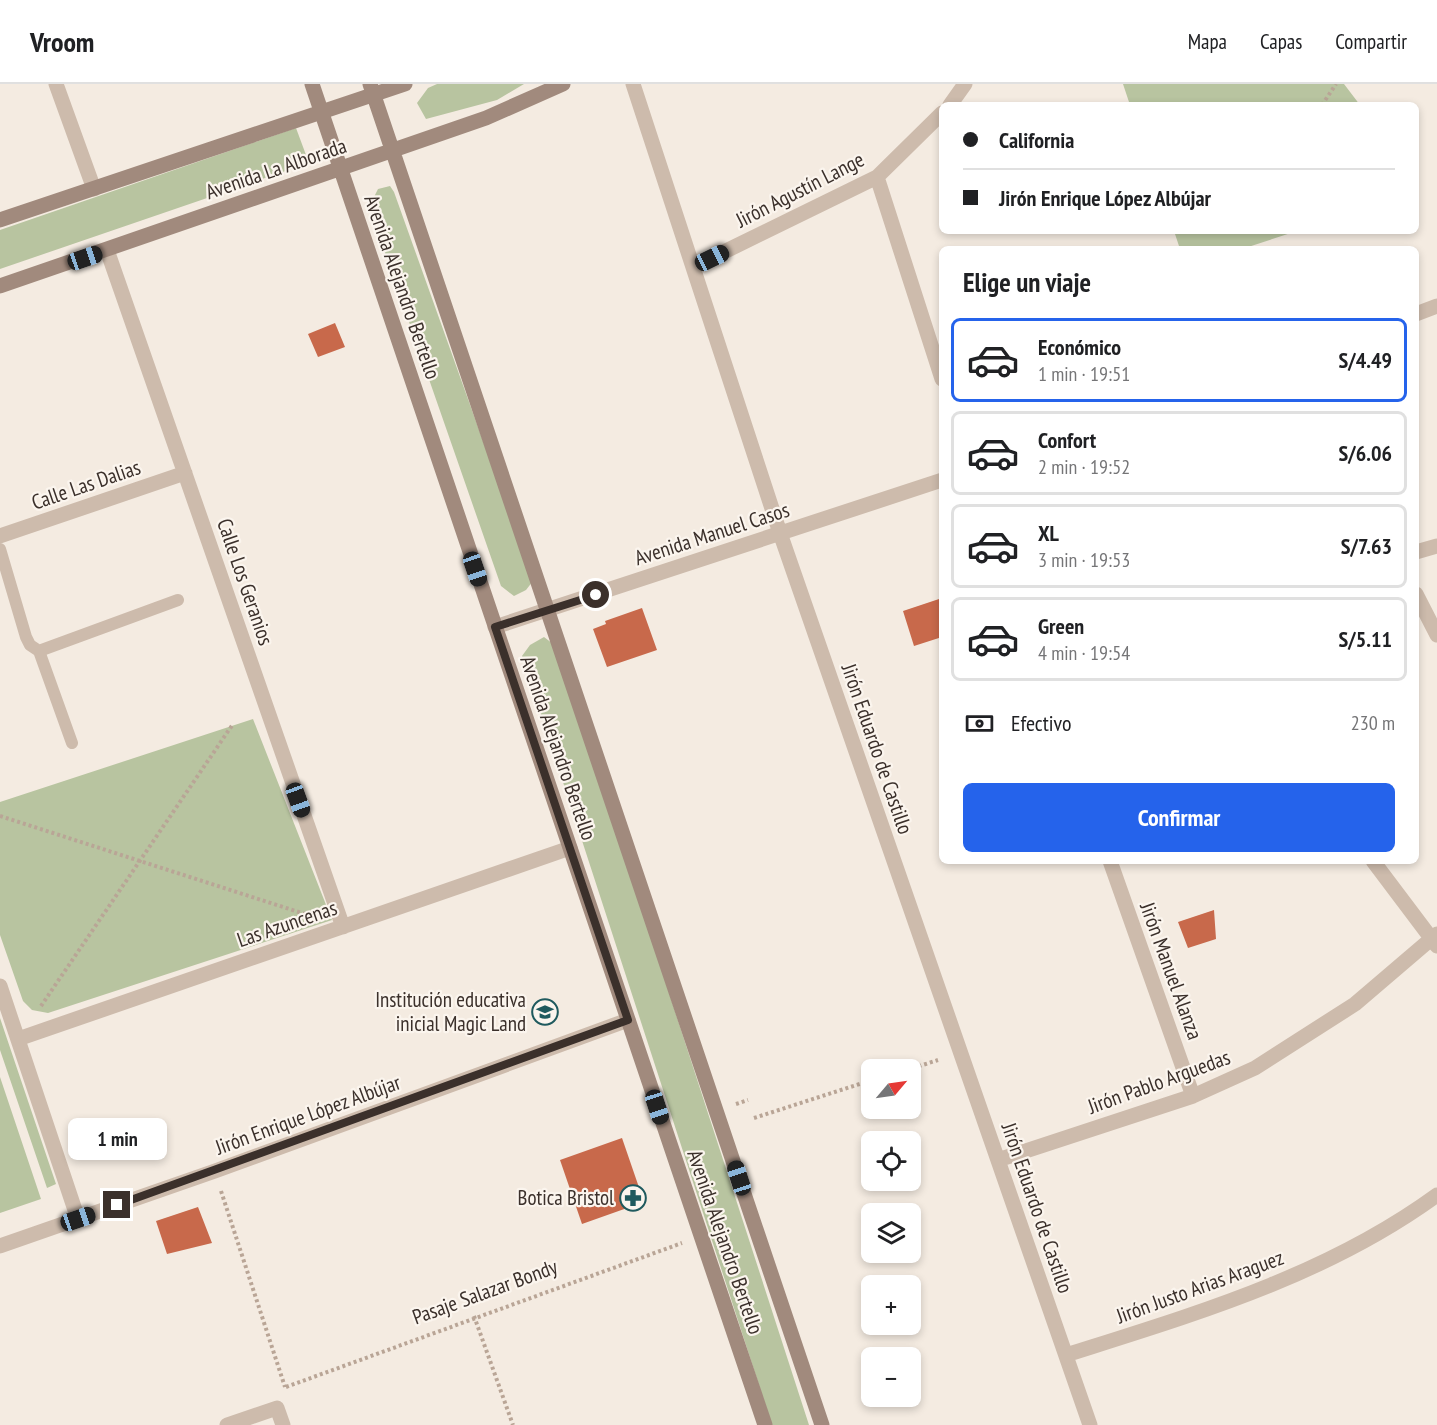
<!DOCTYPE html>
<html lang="es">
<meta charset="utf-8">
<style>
:root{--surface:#fff;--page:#f6f6f6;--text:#202124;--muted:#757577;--line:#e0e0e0;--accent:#2563eb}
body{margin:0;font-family:"PT Sans Narrow",sans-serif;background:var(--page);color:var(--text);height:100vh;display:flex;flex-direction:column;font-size:22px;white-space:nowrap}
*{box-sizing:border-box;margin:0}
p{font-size:20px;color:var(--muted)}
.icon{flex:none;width:33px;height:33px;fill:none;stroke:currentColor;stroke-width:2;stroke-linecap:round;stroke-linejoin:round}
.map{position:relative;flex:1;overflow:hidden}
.panel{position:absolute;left:939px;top:162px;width:480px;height:618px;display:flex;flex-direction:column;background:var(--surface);border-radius:9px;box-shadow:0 3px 9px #0003}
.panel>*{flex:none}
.guide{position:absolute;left:939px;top:18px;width:480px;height:132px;border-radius:9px;box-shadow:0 3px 9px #0003;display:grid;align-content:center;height:132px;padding:0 24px;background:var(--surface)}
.needle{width:39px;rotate:61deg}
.buttons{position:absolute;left:861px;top:975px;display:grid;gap:12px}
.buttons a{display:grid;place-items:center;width:60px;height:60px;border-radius:9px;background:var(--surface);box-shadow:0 3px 9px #0003;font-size:30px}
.end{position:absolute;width:27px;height:27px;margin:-14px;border:8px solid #3b302b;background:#fff;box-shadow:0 0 0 3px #fff}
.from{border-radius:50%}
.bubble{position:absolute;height:42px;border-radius:9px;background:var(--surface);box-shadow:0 3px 9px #0003;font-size:20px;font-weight:700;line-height:42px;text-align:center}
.car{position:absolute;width:18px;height:36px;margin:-18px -9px;border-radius:8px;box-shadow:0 0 4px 2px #0007;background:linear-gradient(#222 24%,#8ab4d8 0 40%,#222 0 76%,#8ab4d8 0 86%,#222 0)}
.guide b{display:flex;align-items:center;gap:21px;height:57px;font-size:22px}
.guide b+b{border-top:2px solid var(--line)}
.guide i{width:15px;height:15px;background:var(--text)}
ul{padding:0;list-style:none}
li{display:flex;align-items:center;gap:18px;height:84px;margin:0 12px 9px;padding:0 12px;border:3px solid var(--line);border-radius:9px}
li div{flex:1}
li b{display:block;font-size:22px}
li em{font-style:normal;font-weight:700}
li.active{border-color:var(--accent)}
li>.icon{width:54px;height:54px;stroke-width:1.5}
h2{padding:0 24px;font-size:27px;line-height:72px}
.pay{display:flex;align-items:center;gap:15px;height:66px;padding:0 24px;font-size:22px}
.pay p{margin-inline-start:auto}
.action{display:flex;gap:12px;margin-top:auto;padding:12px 24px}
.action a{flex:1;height:69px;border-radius:9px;background:var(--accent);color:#fff;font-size:24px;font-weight:700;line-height:69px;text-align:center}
header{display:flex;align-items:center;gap:36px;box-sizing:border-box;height:84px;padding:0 30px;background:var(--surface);border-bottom:2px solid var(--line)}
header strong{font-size:28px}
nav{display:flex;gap:33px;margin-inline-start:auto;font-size:21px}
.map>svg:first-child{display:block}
</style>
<header>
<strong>Vroom</strong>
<nav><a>Mapa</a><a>Capas</a><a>Compartir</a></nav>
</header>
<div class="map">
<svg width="1437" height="1341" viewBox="0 0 1437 1341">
<rect width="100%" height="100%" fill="#f4ebe1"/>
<path fill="#b8c4a0" d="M 437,0 L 524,0 L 497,16 L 426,35 L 417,19 L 428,4 Z
M 1123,0 L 1344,0 L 1360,21 L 1130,21 Z
M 296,44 L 309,79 L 0,185 L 0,146 Z
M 390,102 L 394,108 L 533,497 L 526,506 L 514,512 L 501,502 L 369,123 L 378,105 Z
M 1174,147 L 1297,147 L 1242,165 L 1180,165 Z
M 544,553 L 557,563 L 809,1341 L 772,1341 L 522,572 L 530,561 Z
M 253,635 L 332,836 L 48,929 L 32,926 L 23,917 L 0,851 L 0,718 Z
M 0,934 L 56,1100 L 47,1104 L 0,966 Z
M 0,993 L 41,1115 L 0,1129 Z"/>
<path fill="#c8694b" d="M 335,239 L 345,263 L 318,273 L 308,250 Z
M 942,514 L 942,553 L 914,562 L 903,527 Z
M 642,524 L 657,566 L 607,583 L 593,545 L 606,540 L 605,537 Z
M 1214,826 L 1216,855 L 1188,864 L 1178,838 Z
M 622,1054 L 644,1118 L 582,1140 L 560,1076 Z
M 198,1123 L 212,1159 L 167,1170 L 156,1137 Z"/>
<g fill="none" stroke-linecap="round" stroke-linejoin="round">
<path stroke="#b9a596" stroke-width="4" stroke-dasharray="3 3" stroke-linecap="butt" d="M 1322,21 L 1336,0
M 941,369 L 942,368
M 0,732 L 308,831
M 41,922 L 233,640
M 907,986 L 938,976
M 736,1020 L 748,1016
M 754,1034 L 872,996
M 221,1107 L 285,1303
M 474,1232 L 513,1341
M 286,1303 L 682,1159"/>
<path stroke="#cdbbac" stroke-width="12" d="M 0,465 L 26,553 L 30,561 L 39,567 L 178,516
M 39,567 L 72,659"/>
<path stroke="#cdbbac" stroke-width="15" d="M 56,0 L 94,105
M 633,0 L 780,449 L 1090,1341
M 950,21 L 965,0
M 877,93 L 942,295
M 107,166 L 343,843
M 693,183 L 877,93 L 942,29
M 1416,230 L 1437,222
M 0,452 L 185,389
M 1416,468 L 1437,462
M 1416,510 L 1437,551
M 495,543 L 942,396
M 1110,777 L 1193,1012
M 1373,777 L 1437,862
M 0,902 L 78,1135
M 18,955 L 570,764
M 998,1076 L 1193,1012 L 1255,984 L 1355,920 L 1437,850
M 0,1162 L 215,1087 L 628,936
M 1066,1271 C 1195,1230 1326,1192 1437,1111
M 227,1341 L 277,1324 L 283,1341"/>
<path stroke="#a18a7d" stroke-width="15" d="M 312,0 L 765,1341
M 370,0 L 822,1341
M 0,136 L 405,0
M 0,202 L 486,34 L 563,0"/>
</g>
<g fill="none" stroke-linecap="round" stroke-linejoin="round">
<path stroke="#3b302b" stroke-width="8" d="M 117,1121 L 628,936 L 495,543 L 596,511"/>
</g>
<defs>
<g id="school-ring" transform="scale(1.35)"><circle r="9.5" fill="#fbf5ee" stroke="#1f5a5e" stroke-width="1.5"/><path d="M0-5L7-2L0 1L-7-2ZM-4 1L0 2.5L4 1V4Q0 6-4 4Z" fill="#1f5a5e"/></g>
<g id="pharmacy-ring" transform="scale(1.35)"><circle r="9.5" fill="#fbf5ee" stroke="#1f5a5e" stroke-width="1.5"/><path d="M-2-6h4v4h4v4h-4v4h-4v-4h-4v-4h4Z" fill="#1f5a5e"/></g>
</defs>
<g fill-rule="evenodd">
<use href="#school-ring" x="545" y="928"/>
<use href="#pharmacy-ring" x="633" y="1114"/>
</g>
<g text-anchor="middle" stroke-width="4.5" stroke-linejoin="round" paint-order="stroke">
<g font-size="21" fill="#3b302b" stroke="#fbf5ee">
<text transform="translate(276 85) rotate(-19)" y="7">Avenida La Alborada</text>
<text transform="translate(800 106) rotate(-27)" y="7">Jirón Agustín Lange</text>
<text transform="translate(402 203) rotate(71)" y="7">Avenida Alejandro Bertello</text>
<text transform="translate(86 401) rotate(-19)" y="7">Calle Las Dalias</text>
<text transform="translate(712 450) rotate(-18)" y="7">Avenida Manuel Casos</text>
<text transform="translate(245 498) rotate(71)" y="7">Calle Los Geranios</text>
<text transform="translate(558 664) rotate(71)" y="7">Avenida Alejandro Bertello</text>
<text transform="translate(877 665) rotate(71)" y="7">Jirón Eduardo de Castillo</text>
<text transform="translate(287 840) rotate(-19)" y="7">Las Azuncenas</text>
<text transform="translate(1171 887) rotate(70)" y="7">Jirón Manuel Alanza</text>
<text transform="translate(1159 998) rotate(-20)" y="7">Jirón Pablo Arguedas</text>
<text transform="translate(308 1031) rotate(-20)" y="7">Jirón Enrique López Albújar</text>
<text transform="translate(1037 1124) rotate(71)" y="7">Jirón Eduardo de Castillo</text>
<text transform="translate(725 1158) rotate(71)" y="7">Avenida Alejandro Bertello</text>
<text transform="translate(1200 1203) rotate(-20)" y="7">Jirón Justo Arias Araguez</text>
<text transform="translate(485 1208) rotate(-20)" y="7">Pasaje Salazar Bondy</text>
</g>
<g font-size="21" fill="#3b302b" stroke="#fbf5ee" text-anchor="end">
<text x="526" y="923">Institución educativa<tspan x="526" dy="24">inicial Magic Land</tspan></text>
<text x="614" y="1121">Botica Bristol</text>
</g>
</g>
</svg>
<div class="buttons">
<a><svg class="needle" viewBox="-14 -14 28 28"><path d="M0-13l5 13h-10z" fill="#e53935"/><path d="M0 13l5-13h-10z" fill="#757577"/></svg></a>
<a><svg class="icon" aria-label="locate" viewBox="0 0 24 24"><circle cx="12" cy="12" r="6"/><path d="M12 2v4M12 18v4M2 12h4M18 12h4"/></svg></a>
<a><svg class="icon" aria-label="layers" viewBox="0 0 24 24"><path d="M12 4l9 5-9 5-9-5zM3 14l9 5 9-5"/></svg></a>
<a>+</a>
<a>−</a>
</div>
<i class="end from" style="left:596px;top:511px"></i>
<i class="end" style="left:117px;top:1121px"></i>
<div class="bubble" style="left:68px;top:1034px;width:99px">1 min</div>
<i class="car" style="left:85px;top:174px;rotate:71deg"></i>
<i class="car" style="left:712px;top:174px;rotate:64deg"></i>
<i class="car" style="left:475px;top:485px;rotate:161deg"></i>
<i class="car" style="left:298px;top:716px;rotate:160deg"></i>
<i class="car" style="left:657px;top:1023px;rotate:162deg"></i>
<i class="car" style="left:739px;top:1094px;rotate:342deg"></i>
<i class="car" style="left:78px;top:1135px;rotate:71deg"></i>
<div class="guide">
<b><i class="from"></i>California</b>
<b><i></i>Jirón Enrique López Albújar</b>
</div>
<section class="panel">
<h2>Elige un viaje</h2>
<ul>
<li class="active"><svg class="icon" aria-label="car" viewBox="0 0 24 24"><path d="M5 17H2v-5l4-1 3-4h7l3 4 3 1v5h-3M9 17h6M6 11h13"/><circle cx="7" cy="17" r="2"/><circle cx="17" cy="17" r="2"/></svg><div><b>Económico</b><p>1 min · 19:51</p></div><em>S/4.49</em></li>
<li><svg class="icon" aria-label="car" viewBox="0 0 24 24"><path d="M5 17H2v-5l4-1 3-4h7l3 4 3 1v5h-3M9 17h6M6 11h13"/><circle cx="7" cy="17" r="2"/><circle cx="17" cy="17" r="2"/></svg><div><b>Confort</b><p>2 min · 19:52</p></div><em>S/6.06</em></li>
<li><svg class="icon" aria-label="car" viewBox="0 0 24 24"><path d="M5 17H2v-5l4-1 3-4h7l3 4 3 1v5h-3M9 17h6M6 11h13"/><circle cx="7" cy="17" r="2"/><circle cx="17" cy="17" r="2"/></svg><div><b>XL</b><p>3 min · 19:53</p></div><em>S/7.63</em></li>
<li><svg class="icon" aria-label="car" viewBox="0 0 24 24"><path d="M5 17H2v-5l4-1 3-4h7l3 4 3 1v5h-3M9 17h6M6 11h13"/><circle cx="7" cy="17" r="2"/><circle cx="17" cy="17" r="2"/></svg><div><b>Green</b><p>4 min · 19:54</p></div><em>S/5.11</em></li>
</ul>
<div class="pay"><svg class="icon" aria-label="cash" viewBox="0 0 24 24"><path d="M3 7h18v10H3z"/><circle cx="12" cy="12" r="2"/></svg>Efectivo<p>230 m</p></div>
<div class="action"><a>Confirmar</a></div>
</section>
</div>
